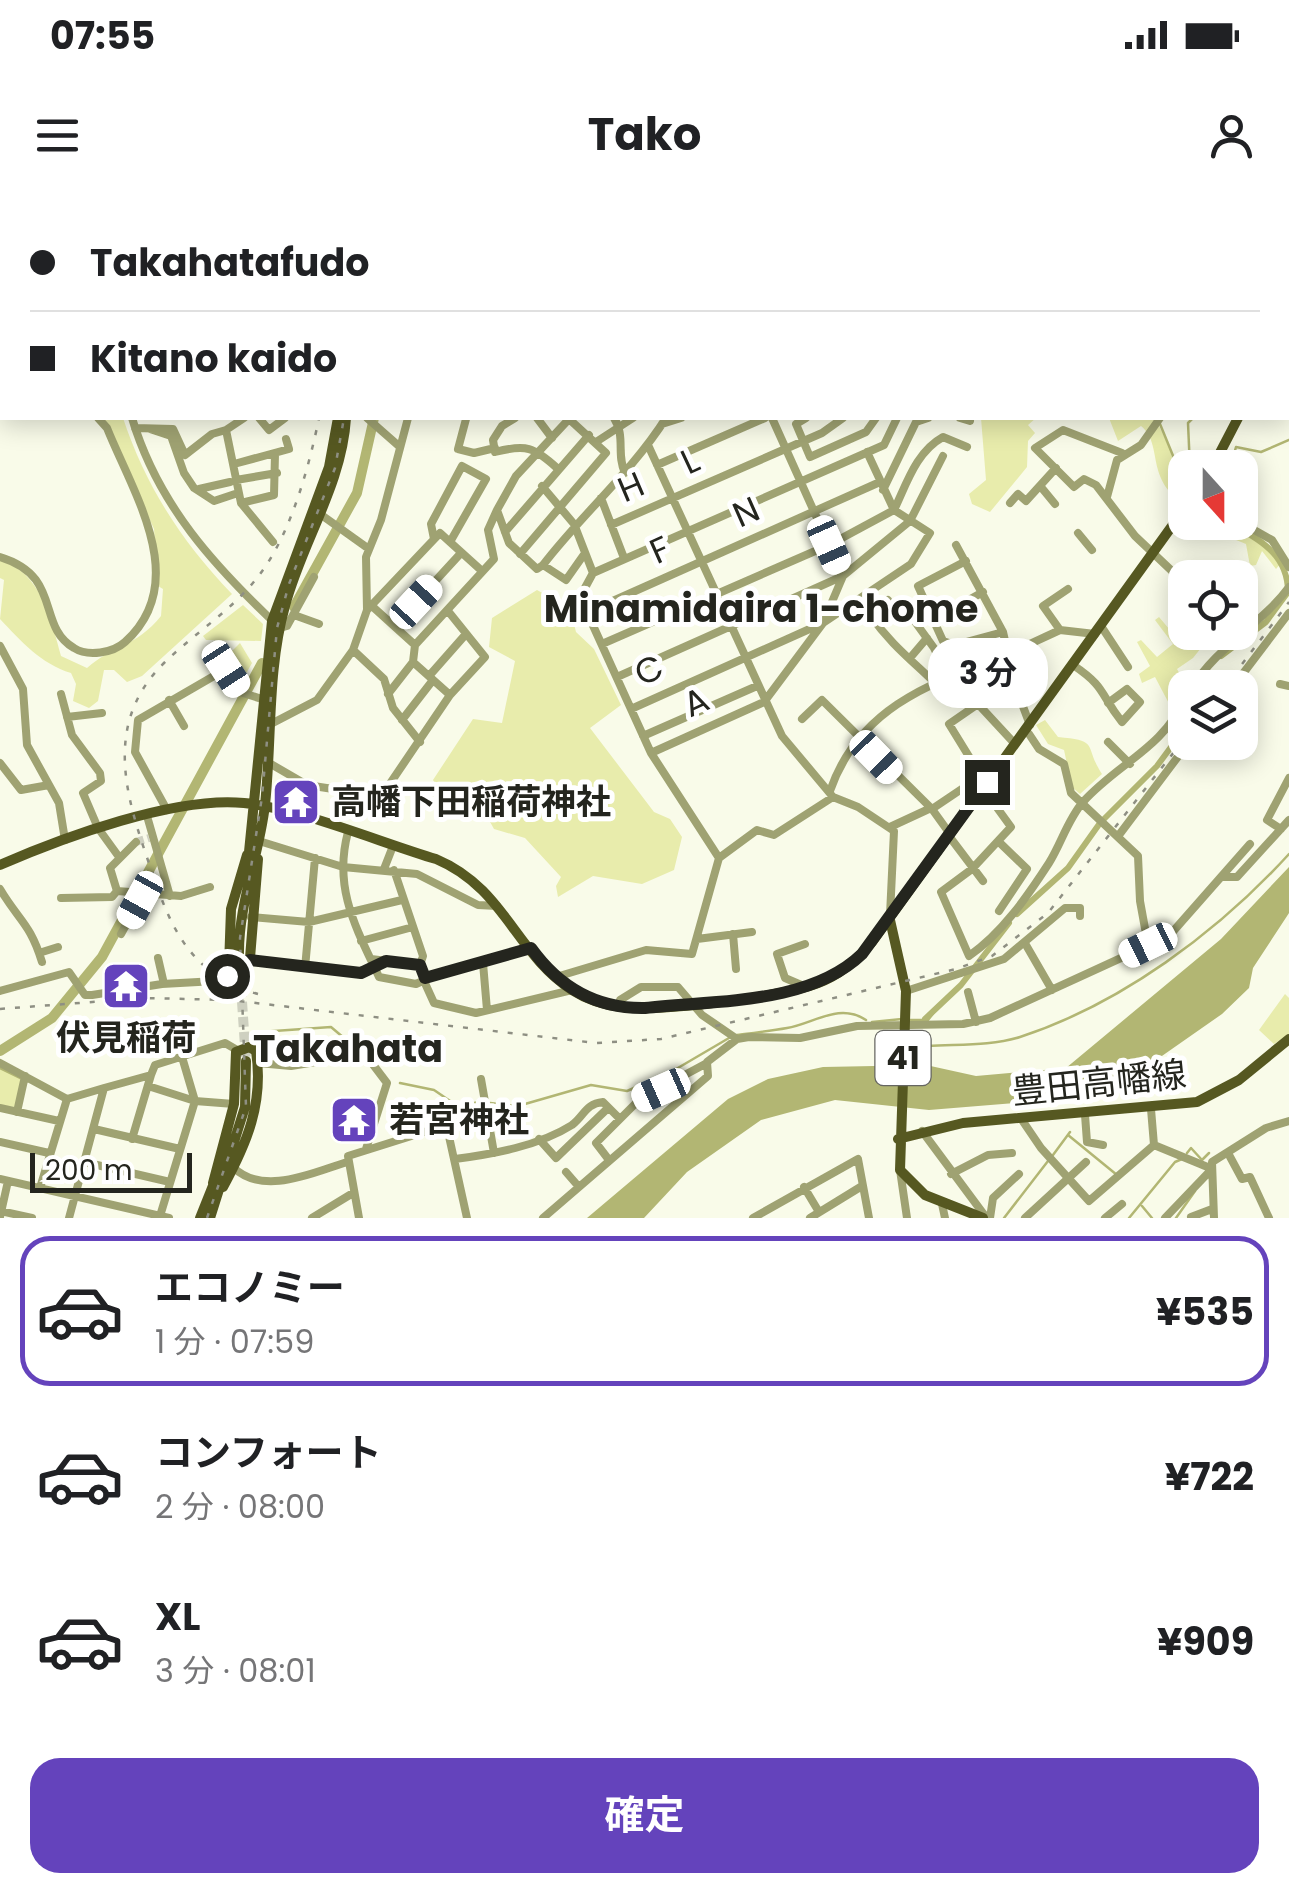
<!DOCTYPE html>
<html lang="ja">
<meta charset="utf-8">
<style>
:root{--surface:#fff;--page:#f2f2f2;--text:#202124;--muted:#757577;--line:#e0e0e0;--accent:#6443bc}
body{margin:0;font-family:Poppins,"Noto Sans JP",sans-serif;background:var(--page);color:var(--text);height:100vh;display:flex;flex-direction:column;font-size:38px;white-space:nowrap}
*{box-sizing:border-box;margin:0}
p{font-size:32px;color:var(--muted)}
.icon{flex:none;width:55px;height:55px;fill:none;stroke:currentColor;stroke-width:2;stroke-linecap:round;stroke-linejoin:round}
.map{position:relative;height:1018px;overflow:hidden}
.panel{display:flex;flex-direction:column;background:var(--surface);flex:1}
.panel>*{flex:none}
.guide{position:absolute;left:0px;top:0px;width:1290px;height:220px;box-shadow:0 5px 25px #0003;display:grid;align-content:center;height:220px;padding:0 30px;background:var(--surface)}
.needle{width:65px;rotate:159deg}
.controls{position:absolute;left:1168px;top:250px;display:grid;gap:20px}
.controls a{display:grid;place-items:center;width:90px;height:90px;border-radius:20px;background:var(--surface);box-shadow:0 5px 25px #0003;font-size:50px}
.scale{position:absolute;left:30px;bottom:25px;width:162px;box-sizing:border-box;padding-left:10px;border:5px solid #24251e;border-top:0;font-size:28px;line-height:35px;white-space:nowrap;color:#24251e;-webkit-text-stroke:8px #fff;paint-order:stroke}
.end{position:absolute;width:45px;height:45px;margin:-22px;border:12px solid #24251e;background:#fff;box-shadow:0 0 0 5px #fff}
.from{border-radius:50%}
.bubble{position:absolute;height:70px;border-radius:30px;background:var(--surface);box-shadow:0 5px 25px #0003;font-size:32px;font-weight:700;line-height:70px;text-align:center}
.car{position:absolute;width:30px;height:60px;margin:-30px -15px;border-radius:12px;box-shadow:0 0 8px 2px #0007;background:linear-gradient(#fff 24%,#345 0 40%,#fff 0 76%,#345 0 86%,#fff 0)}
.guide b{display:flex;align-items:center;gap:35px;height:95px;font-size:38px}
.guide b+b{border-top:2px solid var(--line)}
.guide i{width:25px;height:25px;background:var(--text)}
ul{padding:18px 0 0;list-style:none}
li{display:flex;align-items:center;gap:30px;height:150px;margin:0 20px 15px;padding:0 10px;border:5px solid transparent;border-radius:30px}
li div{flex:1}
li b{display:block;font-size:38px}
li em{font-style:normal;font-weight:700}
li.active{border-color:var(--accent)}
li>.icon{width:90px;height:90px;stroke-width:1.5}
.action{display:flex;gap:20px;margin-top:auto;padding:20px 30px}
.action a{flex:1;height:115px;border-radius:30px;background:var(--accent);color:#fff;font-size:40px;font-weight:700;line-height:115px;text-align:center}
.status{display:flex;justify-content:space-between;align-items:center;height:70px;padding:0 50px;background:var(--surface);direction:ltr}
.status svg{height:28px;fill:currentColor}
header{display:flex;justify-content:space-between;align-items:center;height:130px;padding:0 30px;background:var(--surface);font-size:45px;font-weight:700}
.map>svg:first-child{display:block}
</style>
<div class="status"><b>07:55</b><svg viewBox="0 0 49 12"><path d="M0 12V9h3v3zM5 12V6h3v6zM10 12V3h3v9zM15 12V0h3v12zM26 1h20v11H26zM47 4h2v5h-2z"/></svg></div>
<header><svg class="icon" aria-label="menu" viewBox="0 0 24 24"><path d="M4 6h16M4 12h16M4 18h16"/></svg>Tako<svg class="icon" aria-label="person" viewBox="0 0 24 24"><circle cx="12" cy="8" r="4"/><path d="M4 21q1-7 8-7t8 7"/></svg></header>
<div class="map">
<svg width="1289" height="1018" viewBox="0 0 1289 1018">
<rect width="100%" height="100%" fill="#f9fbe9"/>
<path fill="#e8ecac" d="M 104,218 L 123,218 C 146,287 182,342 232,394 L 142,476 L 127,482 L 114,470 L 104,470 L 98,501 L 89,508 L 73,501 L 76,484 L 71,473 C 41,464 21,441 0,419 L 4,380 L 0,378 L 0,360 C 41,372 51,419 61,456 L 87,468 C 113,445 136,447 161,416 L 163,389 L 158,386 L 154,329 Z
M 981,218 L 1036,218 L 1028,225 L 1035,233 L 1028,241 L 1027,267 L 990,312 L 972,304 L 969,294 L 986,280 Z
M 1109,218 L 1155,218 L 1170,248 L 1179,286 L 1185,290 L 1185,305 C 1144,278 1164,245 1141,226 L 1118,241 Z
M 1194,323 C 1238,323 1255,323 1282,362 L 1276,369 L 1262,351 L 1256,365 L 1250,366 L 1246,344 Z
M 537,390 L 570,408 L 576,432 L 594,449 L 621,505 L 590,528 L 654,612 L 670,619 L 682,637 L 674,670 L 642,684 L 593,676 L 558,697 L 556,686 L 561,677 L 525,638 L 494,629 L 472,589 L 436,585 L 433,580 L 473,519 L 502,523 L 515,461 L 489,447 L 492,418 Z
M 243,405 L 263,424 L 261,441 L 206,440 L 203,436 Z
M 1159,417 L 1170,430 L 1180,425 L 1188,434 L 1213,433 L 1193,458 L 1177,469 L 1186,485 L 1174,513 L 1155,477 L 1142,483 L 1139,474 L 1150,466 L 1137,442 L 1141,440 L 1157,457 L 1173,444 L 1155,420 Z
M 240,443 L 252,463 L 239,486 L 224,459 Z
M 1045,520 L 1058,537 C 1101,541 1083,545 1102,574 L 1080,594 L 1072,587 L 1064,550 L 1048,544 L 1036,525 Z
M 1285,794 L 1289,798 L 1289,834 L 1274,844 L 1259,830 Z
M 0,867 L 22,878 L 15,907 L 0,906 Z"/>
<path fill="#b2b673" d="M 1289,667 L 1289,713 L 1253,768 L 1249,788 L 1222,814 L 1139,872 L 1077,898 L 929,910 L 835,900 L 761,920 L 687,972 L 644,1018 L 587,1018 L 728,899 L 768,879 L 823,867 L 926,865 L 976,876 L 1066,868 L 1221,739 Z"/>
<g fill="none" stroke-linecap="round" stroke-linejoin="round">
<path stroke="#b2b673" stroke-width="2.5" d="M 1288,30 L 1289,29
M 1160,224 L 1185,285
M 1190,268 L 1188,223 L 1193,218
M 1230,268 L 1236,247 L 1261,252 L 1289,240
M 910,820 L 928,820
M 928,820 L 941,803
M 872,822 L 902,819
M 260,832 L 331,827 L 357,849
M 737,835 C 753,833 770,831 787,828 C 813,824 839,802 866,820
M 928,841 L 928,846 C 958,844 991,846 1020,837 C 1121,804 1218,732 1289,654
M 0,868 L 20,878
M 921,868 L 924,840
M 400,883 L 434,890 L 456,905 L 482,902
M 490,903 L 518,906 L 591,885 L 627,891 L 671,872 L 729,838
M 449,922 L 457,920 L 455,910 L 461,906
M 1068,935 L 1117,975
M 1187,953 L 1191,948 L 1202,960 L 1209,953
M 1053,955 L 1070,932
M 1142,1006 L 1152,1018
M 1004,1018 L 1048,961
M 1129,1018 L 1175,962 L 1182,959
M 1176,1018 L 1195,991"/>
<path stroke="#b2b673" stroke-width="6" d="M 1221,456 L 1266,422 L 1288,392 C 1288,353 1257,338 1227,322
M 1017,714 L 1068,668 L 1100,623 L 1157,566 L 1174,543 L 1185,510
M 925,819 L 961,785 L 1009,723"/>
<path stroke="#b2b673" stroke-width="10" d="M 418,2 L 419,0
M 294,407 L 357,293 L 374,218
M 0,851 L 52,818 L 102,757 L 262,463"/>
<path stroke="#ced0c0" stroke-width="8" stroke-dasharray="8 4" stroke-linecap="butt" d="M 136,642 L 149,638"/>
<path stroke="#ced0c0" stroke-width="10" stroke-dasharray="10 5" stroke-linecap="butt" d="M 239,757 L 246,861"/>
<path stroke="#9fa272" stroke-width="8" d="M 225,0 L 227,2
M 448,0 L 448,2
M 547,0 L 549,2
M 580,0 L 581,2
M 614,0 L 615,2
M 650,0 L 652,2
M 683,0 L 685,2
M 754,0 L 754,2
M 0,2 L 2,0
M 123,2 L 124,0
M 202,2 L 204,0
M 270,2 L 271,0
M 530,2 L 533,0
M 623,2 L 627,0
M 713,2 L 717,0
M 837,2 L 840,0
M 883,2 L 886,0
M 929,2 L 932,0
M 978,2 L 981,0
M 1024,2 L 1027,0
M 1070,2 L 1073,0
M 1115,2 L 1118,0
M 1163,2 L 1166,0
M 1210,2 L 1211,0
M 0,28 L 2,31
M 1288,128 L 1289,128
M 0,161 L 2,160
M 0,194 L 2,194
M 132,218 C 158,305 214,366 280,428 L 287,426 L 314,377
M 259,218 L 269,230 L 285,218
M 367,218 L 400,247
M 515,218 L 502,226 L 493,240 L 495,252 C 526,244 534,247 557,268
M 537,218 L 552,238
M 614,218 C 626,237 616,254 625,273
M 806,218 L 796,224 L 810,257 L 866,232 L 876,218
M 960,218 L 970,221
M 466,219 L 458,249 L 474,253 L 495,248
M 662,224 L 681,218
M 135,228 L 173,229 L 185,255 L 212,234 L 226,230 L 241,303 L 273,342
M 150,229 L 171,236 L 184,273 L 194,288 L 214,301 L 238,293
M 226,230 L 244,218
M 596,242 L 633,218
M 648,245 L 782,536 L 833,597 L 858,607 L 894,631 L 890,715
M 1122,253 L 1063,230 L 1035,248 L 1074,287 L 1084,279 L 1096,285 L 1135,336 L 1173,372
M 234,264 L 289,249 L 286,239
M 657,265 L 765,218
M 236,280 L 277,273
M 542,286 L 574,324 L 593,373
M 1041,287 L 1055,304
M 199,289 L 230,282
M 883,290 L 916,222 L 928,218
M 1107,297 L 1117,260 L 1141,245 L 1160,218
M 601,298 L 624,358
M 241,303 L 274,295 L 275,254
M 1010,303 L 1018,294 L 1026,301 L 1056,268
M 497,310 L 516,276 L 569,219
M 894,310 C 907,283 916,252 943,237 L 967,247
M 320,314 L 369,349
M 1240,322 L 1272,340 L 1289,367
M 611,325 L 822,233 L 843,218
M 505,332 L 589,235
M 1078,333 L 1092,350
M 434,339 L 431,324 L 462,266 L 486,279 L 450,342
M 956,345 L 1003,432 L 1008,454 L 1060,430
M 520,354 L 606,253 L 568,218
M 0,357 C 63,376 36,426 74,448 C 88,457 113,453 125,442 C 192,382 133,293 107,228 L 98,218
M 966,361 L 918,386 L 943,441 L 955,445 L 1003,432
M 543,365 C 582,314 631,273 666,218
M 593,373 L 884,245 L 897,218
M 1068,389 L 1043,406 L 1060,430 L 1095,434
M 888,400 L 870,415 C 890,443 909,458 933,481
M 958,406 L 983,392
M 373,407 L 415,445
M 367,410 L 440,333 L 482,371
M 588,412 L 880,282
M 294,415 L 319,424
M 913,419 L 934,448 L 947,475
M 394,426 L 461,353
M 1101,426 L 1128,467
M 602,444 L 829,345 L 894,310
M 0,446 L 23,489 L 27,545 L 59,603 L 65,640
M 353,450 L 384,479 L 393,508 L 420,542
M 1004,456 L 1030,525
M 910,458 L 927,438
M 413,462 L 450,495
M 1073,465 C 1107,488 1099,493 1122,522 L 1140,502 L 1127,489 L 1108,503
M 965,469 L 978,504 L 1015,544
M 429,476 L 466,434
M 617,477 L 843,376 L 910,321 L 943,256
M 1280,484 L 1289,486
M 1192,488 C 1216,447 1261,425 1289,387
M 1232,488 L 1289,413
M 61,494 L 72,535 L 100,573 L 101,581 L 83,593 L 98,628 L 119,657
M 388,494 L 413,462 L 415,445 L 494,359 L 488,330 L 497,310 L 509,343 L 537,369 L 543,365 L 566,380 L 585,353
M 169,500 L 184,526
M 631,509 L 823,423 L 911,364 L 930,333 L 894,310 L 867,252
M 67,517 L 102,513
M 802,519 L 822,500 L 932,609 L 950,634
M 402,520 L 433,480
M 267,526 L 317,500 L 353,450 L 367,410 L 366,357 L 381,320 L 408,218
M 1029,534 L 1039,549 L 1064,564 L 1071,593 L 1138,656 L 1140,701 L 1148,745
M 643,536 L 757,486
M 1108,542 L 1130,564
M 651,553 L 764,502 L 823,423 L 843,376 L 772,218
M 264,560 L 307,585 L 372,595 L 387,588 L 450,495 L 485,457 L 448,411
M 0,563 L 21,590 L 49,585
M 982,587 L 1011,627 L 972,669 L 941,692 L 969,756 C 1002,733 1027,697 1049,663 C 1061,644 1068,619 1083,602 C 1117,564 1163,548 1185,499
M 830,591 C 859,507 931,483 1008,454
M 932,609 L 981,576 L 949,524 L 978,504
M 167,610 L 135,552 L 138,520 L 226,469 L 240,492 L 265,500
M 147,616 L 170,696
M 890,627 L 931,608
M 1281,629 L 1267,620 L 1289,578
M 348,632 C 333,688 356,728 379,777 L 416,784 L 425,780 L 420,765 L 371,759
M 1119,635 L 1189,542
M 949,636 L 983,681
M 259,641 L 343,667 L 417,674 L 478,705 L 497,706
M 999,642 L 1027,669 L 999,711
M 719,658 L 757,630 L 774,635 L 833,597
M 384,669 L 393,646
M 394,670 L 423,756 L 420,765
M 1223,677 L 1237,677 L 1289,620
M 0,689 C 19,721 30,723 42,762
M 117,691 L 110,668 L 136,642
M 61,698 L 112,697 L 117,691 L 181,696 L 210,687
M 251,717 L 309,722 L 402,700
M 121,734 L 143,694
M 733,734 L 736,769
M 697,739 L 752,732
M 361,741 L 413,727
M 805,744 L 777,754 L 785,778 L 806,787
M 1026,745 L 1052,790
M 39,753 L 58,747
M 158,758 L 164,784
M 250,760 L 361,773 L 377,764
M 483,763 L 487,810
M 305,768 L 315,658
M 556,777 L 646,750 L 692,754 L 719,658 L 651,553 L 580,397 L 593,373
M 425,779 L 531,748
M 424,781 L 434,803 L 476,813 L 572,790
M 0,791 L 69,772 L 85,795 L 92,795 L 162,784 L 216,781 L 227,776 L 229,766
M 906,791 L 1004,759 L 1065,708 L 1080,708 L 1080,716
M 968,792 L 976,822
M 618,807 L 620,800 L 641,787 L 678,787 L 702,815 L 737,839
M 0,863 L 67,899 L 104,888 L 69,1018
M 258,863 L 291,866 L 365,854 L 387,883 L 366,949
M 481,879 L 494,953
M 148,886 L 195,901 L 234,904
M 104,888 L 151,875 L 155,865 L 225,843 L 237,850
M 0,908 L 59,921
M 17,912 L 25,876
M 1085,915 L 1087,942 L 1103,945
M 1022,920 L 1041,948 L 1089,1001 L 1154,945 L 1151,909
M 94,929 L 180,949
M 922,931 L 985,1016
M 132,939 L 151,875
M 539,939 L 556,958 L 608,908
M 0,942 L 49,953
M 1154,945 L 1210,968
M 1228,953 L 1242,979 L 1250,977 L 1269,1018
M 455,959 C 493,954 539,946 572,925 C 585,915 585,904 603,902 L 620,919
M 609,960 L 596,943 L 640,899 L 707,863
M 84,962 L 170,982
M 233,967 C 263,997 314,972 347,962
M 900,970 L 907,1018
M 566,972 L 579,987
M 951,974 L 988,955 L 1012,953
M 0,979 L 169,1018
M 804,987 L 819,1012
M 40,988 L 67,899
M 942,1004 L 945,1018
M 0,1011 L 32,1018
M 160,1016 L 195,901 L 182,857
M 0,1017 L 8,981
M 1191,1017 L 1212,1009
M 312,1018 L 353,993
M 359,1018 L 348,956 L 440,927 L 448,932 L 467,1018
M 543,1018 L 708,876 L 707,862 L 737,839 L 749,837 L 800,838 L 857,826 L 963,824 L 990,818 L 1169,736 L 1250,644
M 753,1018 L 858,959 L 869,1018
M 810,1018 L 862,986
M 990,1018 L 993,998 L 1019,974
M 1025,1018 L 1086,962
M 1105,1018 L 1122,1004
M 1165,1018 L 1210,971
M 1214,1018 L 1212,962 L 1266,928 L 1289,921"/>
<path stroke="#565821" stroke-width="10" d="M 391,2 L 392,0
M 400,2 L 401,0
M 1288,104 L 1289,101
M 1212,268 L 1238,218
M 247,655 L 231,709 L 229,766 L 246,764 L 250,758 L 258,659
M 248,662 L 272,421 L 329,267 L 338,218
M 0,665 C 64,637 176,596 244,603 C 298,608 382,643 436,659 C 505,688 515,753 572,790 C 586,799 604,805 622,807 C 660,812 782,797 818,783 C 840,775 857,760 872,742 L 1185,308
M 890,720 L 906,791 L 900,970 L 925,995 L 983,1018
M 239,756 C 238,704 259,657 265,605 C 272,540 267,470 285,406 C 302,342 342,285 346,218
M 898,939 L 963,923 L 1197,902 L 1239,880 L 1289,839
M 213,983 L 234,904 L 236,852 L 249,847 L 256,851 C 264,903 247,943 223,987
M 200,1018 L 216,978
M 210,1018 L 245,907 L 246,861"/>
<path stroke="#8e8f83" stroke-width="2.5" stroke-dasharray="5 10" stroke-linecap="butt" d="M 376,2 L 378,0
M 393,2 L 394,0
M 1224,488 L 1289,402
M 258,794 C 202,779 176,741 158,689 C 131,611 96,529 165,462 C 196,432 234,409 260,374 C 291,333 309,267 319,218
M 0,809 L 144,798 L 230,800 L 596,843 L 661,839 L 956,769 L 992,756 L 1048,713 L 1185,538
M 207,1018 L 246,907 L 240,738 L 262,597 L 277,428 L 289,384 L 335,268 L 344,218"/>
</g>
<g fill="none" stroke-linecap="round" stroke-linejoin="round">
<path stroke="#24251e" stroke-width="12" d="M 227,776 L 229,766 L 250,760 L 361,773 L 386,761 L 420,765 L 425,778 L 531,748 C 559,787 596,809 645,808 C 715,800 809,805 862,754 L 987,582"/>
</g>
<defs>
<g id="temple-square" transform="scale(2.5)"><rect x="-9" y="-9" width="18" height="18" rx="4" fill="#6443bc" stroke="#fff"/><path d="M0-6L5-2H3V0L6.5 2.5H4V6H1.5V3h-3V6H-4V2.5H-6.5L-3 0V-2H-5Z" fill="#fff"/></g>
</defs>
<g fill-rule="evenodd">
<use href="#temple-square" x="296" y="602"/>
<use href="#temple-square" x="126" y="786"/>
<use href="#temple-square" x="354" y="920"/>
</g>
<g text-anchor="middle" stroke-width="10" stroke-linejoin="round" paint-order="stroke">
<rect fill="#fff" stroke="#666662" stroke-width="2.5" x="875.5" y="831" width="55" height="54" rx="8"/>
<g font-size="32" font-weight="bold" fill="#24251e">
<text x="903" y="869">41</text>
</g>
<g font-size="35" fill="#24251e" stroke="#fff">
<text transform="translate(690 261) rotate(-25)" y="12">L</text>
<text transform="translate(631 287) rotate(-23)" y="12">H</text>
<text transform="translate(746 312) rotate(-24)" y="12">N</text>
<text transform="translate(660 350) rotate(-24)" y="12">F</text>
<text transform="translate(649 470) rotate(-24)" y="12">C</text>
<text transform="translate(696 502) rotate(-24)" y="12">A</text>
<text transform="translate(1099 883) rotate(-6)" y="12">豊田高幡線</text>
</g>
<g font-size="35" font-weight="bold" fill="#24251e" stroke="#fff" text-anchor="start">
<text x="331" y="614">高幡下田稲荷神社</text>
<text x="126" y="850" text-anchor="middle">伏見稲荷</text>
<text x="389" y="932">若宮神社</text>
</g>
<g font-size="38" font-weight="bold" fill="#24251e" stroke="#fff">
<text x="761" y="422">Minamidaira 1-chome</text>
<text x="348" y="862">Takahata</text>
</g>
</g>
</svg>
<div class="controls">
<a><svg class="needle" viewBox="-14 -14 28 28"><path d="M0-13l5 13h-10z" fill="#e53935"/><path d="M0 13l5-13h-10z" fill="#757577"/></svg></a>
<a><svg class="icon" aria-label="locate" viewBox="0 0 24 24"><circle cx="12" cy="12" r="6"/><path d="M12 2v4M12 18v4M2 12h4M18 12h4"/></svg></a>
<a><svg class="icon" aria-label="layers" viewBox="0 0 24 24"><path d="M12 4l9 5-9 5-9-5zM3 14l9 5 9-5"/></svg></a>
</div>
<div class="scale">200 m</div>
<i class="end from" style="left:227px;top:776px"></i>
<i class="end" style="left:987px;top:582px"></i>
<div class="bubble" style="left:928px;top:438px;width:120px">3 分</div>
<i class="car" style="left:829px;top:345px;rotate:156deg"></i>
<i class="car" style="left:416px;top:402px;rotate:43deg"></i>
<i class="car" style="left:226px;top:469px;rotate:147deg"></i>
<i class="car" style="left:876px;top:557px;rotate:136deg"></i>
<i class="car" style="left:140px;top:700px;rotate:209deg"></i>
<i class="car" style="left:1148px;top:745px;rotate:244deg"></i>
<i class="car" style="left:661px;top:890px;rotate:246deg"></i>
<div class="guide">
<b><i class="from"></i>Takahatafudo</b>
<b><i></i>Kitano kaido</b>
</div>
</div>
<section class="panel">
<ul>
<li class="active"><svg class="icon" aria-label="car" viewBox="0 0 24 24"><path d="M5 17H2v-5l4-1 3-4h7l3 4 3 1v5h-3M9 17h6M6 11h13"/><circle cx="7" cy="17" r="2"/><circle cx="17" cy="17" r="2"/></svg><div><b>エコノミー</b><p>1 分 · 07:59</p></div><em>¥535</em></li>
<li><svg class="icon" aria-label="car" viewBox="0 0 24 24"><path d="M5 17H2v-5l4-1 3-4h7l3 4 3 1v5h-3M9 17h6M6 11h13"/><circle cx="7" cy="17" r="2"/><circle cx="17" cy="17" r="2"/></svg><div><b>コンフォート</b><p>2 分 · 08:00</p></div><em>¥722</em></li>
<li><svg class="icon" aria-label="car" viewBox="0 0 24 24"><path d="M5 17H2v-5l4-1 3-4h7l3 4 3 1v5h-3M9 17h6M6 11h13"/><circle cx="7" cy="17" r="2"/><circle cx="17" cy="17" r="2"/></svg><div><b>XL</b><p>3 分 · 08:01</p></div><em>¥909</em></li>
</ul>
<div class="action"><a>確定</a></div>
</section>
